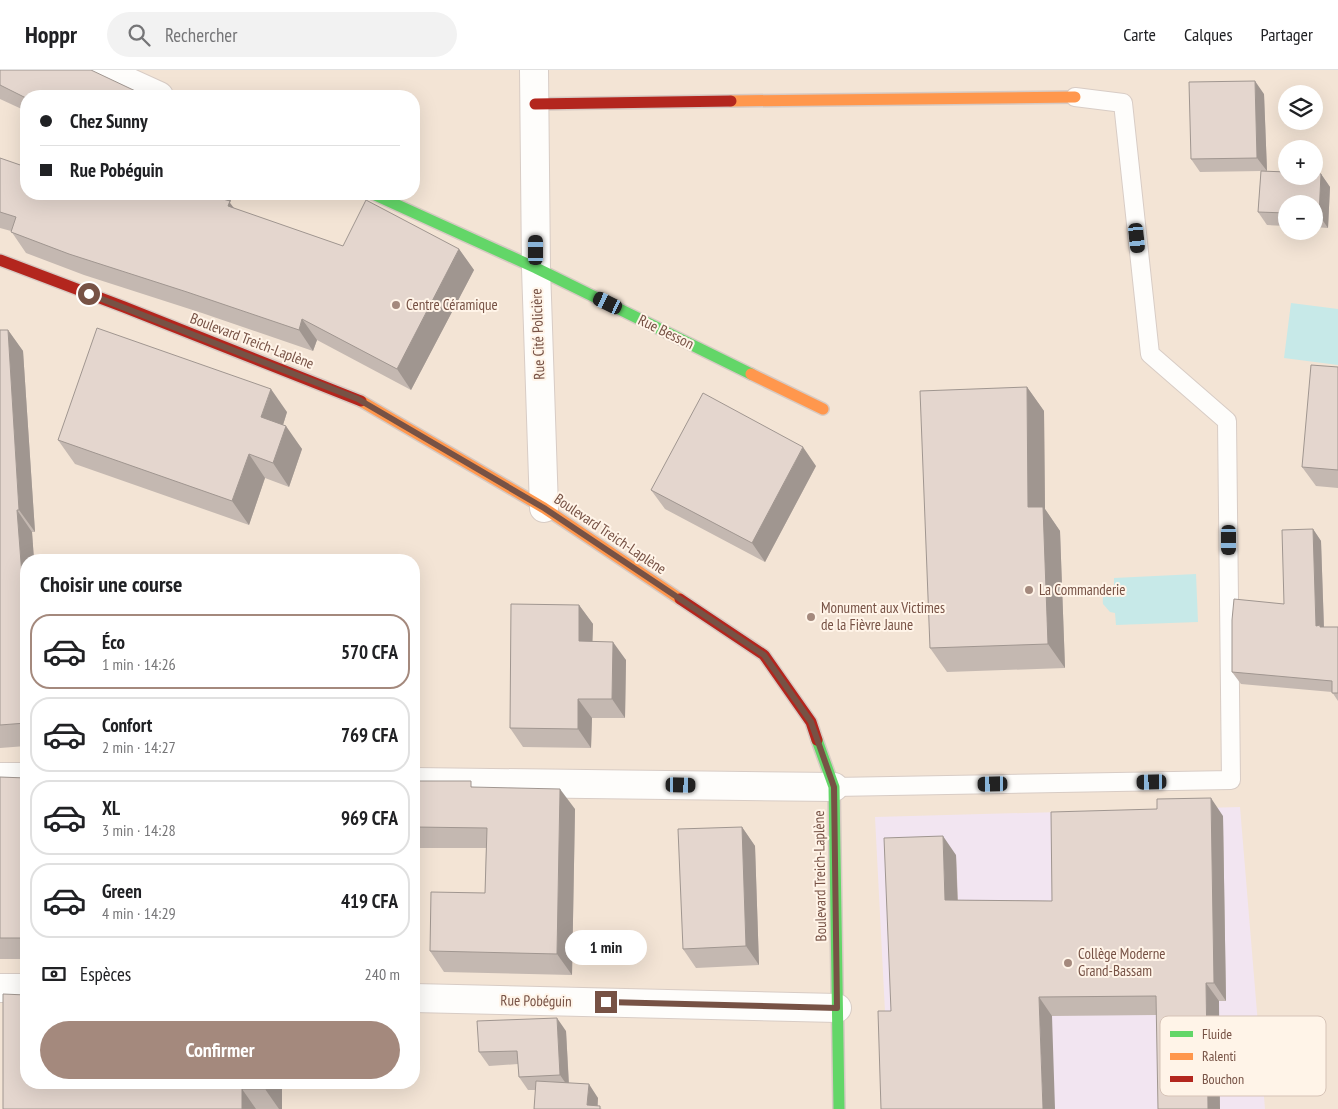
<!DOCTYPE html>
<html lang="fr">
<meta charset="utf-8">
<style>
:root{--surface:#fff;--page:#f2f2f2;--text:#202124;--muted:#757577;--line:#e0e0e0;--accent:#a4897d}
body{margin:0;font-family:"PT Sans Narrow",sans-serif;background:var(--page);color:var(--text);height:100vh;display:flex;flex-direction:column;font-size:19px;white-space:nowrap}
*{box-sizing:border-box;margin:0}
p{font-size:16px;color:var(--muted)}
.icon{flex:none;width:28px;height:28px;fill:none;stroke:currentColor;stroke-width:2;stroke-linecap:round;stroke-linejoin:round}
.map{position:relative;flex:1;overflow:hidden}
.panel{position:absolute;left:20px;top:484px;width:400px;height:535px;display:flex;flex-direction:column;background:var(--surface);border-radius:20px;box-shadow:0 5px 20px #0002}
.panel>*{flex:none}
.guide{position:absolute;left:20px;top:20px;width:400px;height:110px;border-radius:20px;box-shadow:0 5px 20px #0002;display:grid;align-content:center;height:110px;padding:0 20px;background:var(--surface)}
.buttons{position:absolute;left:1278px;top:15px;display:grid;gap:10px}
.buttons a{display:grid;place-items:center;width:45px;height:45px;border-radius:50%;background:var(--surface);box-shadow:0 5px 20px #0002;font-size:25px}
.end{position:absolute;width:22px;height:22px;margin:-11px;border:6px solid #775245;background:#fff;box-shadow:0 0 0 2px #fff}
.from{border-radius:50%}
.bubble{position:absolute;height:35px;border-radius:18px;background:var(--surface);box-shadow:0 5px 20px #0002;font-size:16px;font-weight:600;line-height:35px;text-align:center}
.car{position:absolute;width:15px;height:30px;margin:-15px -8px;border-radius:6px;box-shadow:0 0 4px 1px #0007;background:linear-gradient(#222 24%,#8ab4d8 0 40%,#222 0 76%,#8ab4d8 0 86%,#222 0)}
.guide b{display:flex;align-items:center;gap:18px;height:48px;font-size:19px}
.guide b+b{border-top:1px solid var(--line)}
.guide i{width:12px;height:12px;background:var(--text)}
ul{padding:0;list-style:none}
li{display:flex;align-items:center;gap:15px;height:75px;margin:0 10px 8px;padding:0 10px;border:2px solid var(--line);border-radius:20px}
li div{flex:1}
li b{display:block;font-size:19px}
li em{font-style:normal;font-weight:600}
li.selected{border-color:var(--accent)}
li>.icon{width:45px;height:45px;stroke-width:1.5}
h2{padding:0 20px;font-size:22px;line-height:60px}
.pay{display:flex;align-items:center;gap:12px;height:55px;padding:0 20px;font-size:19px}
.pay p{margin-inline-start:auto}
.cta{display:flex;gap:10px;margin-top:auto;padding:10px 20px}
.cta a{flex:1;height:58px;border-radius:30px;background:var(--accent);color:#fff;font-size:20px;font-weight:600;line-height:58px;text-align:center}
header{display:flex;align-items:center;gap:30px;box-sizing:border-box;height:70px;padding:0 25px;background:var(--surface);border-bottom:1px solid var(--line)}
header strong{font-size:24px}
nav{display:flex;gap:28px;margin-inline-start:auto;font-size:18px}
.search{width:350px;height:45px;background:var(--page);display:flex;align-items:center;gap:12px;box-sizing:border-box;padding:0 18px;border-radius:28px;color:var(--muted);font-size:19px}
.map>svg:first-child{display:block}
</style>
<header>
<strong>Hoppr</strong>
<div class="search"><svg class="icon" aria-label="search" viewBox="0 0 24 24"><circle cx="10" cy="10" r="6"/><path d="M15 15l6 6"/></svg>Rechercher</div>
<nav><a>Carte</a><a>Calques</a><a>Partager</a></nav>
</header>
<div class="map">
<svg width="1338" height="1039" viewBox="0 0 1338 1039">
<rect width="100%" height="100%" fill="#f7efe6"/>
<path fill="#f3e4d5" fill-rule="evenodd" d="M 0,0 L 1338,0 L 1338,1039 L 0,1039 ZM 1286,24 L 1314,24 L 1314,51 L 1286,51 ZM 26,26 L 414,26 L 414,124 L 26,124 ZM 1286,79 L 1314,79 L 1314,106 L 1286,106 ZM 1286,134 L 1314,134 L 1314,161 L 1286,161 ZM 26,490 L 414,490 L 414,1012 L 26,1012 Z"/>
<path fill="#f2e5f1" d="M 1240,737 L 1265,1039 L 890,1039 L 875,747 Z"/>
<path fill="#c7e9e8" d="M 1291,233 L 1338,239 L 1338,295 L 1284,288 Z
M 1196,504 L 1198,552 L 1116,555 L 1115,543 L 1110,542 L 1103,534 C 1102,525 1105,520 1114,517 L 1114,508 Z"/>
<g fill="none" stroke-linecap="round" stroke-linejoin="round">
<g stroke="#d8ccc5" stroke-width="20">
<path id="lane" d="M 834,717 L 1231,710 L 1227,351 L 1150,284 L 1123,33 L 1075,27"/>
</g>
<g stroke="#d8ccc5" stroke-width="30">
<path id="street" d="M 102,0 L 159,26
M 534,0 L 536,198 L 544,438
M 0,707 L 26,707
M 414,712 L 834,717
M 0,918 L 26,918
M 414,928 L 837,938"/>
</g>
<g stroke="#d7cac3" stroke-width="14">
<path id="fast" d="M 373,124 L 536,198 L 751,304
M 817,670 L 834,717 L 839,1039"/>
</g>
<g stroke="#d7cac3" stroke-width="14">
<path id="slow" d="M 731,31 L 1075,27
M 751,304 L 823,339
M 361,331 L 544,438 L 680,529"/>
</g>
<g stroke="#d7cac3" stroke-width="14">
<path id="jam" d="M 535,34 L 731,31
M 0,190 L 124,237 L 361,331
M 680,529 L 764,585 L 811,652 L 817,670"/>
</g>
<use href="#lane" stroke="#fefdfb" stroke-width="18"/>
<use href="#street" stroke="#fefdfb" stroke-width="28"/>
<use href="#fast" stroke="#63d668" stroke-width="11"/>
<use href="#slow" stroke="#ff974d" stroke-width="11"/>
<use href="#jam" stroke="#b3261e" stroke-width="11"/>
</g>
<path fill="#c4b8b1" d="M 0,0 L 26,26 L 26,41 L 0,29 Z
M 1264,24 L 1267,101 L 1321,104 L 1330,117 L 1328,158 L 1314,157 L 1314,134 L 1286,134 L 1286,156 L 1267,155 L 1258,142 L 1261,101 L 1200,102 L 1191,89 Z
M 0,88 L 26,124 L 230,133 L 235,139 L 343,176 L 459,179 L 474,200 L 411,320 L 317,270 L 313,281 L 202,243 L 84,205 L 26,183 L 11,161 L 0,158 Z
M 0,260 L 8,260 L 23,281 L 35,462 L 32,462 L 34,490 L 26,490 L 26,676 L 0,678 Z
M 1338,297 L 1338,418 L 1316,416 L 1302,397 Z
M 1027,317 L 1044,341 L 1045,439 L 1060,461 L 1065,598 L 947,602 L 930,578 Z
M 287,342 L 283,355 L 302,379 L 289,417 L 265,408 L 249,455 L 75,394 L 58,370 Z
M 816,396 L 765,492 L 665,439 L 651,420 Z
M 1313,459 L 1321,471 L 1324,557 L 1338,557 L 1338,631 L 1332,622 L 1241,614 L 1232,602 L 1284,534 Z
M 579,535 L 593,554 L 592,571 L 626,590 L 625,648 L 592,648 L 591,678 L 523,677 L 510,658 Z
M 0,707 L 26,708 L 26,889 L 0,889 Z
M 414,711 L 474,717 L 575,739 L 572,905 L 444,902 L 430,881 L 485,823 L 486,778 L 414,778 Z
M 1223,746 L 1226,931 L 1219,931 L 1156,945 L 1052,946 L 891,941 L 956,785 L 958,830 L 1052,831 Z
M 742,757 L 755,776 L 759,895 L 696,898 L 683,879 Z
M 566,961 L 569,1013 L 598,1028 L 598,1036 L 602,1039 L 535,1020 L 528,1020 L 519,1007 L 518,994 L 489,996 L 479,982 Z
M 26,1012 L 282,1012 L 282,1039 L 3,1039 Z"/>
<path fill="#a09690" d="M 1255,11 L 1264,24 L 1267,101 L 1257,88 Z
M 1321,104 L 1330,117 L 1328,158 L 1319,145 Z
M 212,124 L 233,124 L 230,133 L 244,152 L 212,126 Z
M 459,179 L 474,200 L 411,320 L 397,299 Z
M 302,249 L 317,270 L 313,281 L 299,260 Z
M 8,260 L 23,281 L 35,462 L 19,440 Z
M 1027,317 L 1044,341 L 1045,439 L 1060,461 L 1065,598 L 1048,574 L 1028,437 Z
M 271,319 L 287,342 L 278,371 L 261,347 Z
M 286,356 L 302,379 L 289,417 L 273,393 Z
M 803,377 L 816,396 L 765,492 L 752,473 Z
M 249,384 L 265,408 L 249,455 L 232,431 Z
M 17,440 L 32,462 L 34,490 L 26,490 L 26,558 Z
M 1313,459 L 1321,471 L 1324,561 L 1316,556 Z
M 579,535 L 593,554 L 592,590 L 579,571 Z
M 613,572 L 626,590 L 625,648 L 612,629 Z
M 578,629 L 592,648 L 591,678 L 578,659 Z
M 560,719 L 575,739 L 572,905 L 557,884 Z
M 1211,728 L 1223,746 L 1226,931 L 1214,913 Z
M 742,757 L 755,776 L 759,895 L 746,876 Z
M 943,766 L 956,785 L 958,848 L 945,830 Z
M 1206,913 L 1219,931 L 1220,1039 L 1208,1039 Z
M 1039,927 L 1052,946 L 1055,1039 L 1043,1039 Z
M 557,948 L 566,961 L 569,1018 L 560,1005 Z
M 265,1012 L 282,1012 L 282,1039 L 279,1039 L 265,1019 Z
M 589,1014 L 598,1028 L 597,1039 L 587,1035 Z
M 242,1019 L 256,1039 L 242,1039 Z"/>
<path fill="#e4d6ce" stroke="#a09690" d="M 0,0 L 91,0 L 146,26 L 26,26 L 26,28 L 0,15 Z
M 1255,11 L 1257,88 L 1191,89 L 1189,12 Z
M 0,88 L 26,97 L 26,124 L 212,124 L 212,126 L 230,131 L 228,136 L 343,176 L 366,130 L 459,179 L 397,299 L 302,249 L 299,260 L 187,222 L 69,184 L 11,162 L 16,147 L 0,142 Z
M 1261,101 L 1286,102 L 1286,106 L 1314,106 L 1314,103 L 1321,104 L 1319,145 L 1314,145 L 1314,134 L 1286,134 L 1286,143 L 1258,142 Z
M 97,258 L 271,319 L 261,347 L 286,356 L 273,393 L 249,384 L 232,431 L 58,370 Z
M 0,260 L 8,260 L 19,440 L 17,440 L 26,558 L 26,653 L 0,655 Z
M 1311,295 L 1338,297 L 1338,400 L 1302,397 Z
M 1027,317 L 1028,437 L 1043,437 L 1048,574 L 930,578 L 920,321 Z
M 703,323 L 803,377 L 752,473 L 651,420 Z
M 1313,459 L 1316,556 L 1320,555 L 1320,557 L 1338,557 L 1338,623 L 1332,623 L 1332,611 L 1232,602 L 1232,550 L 1234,529 L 1284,534 L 1282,460 Z
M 511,534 L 579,535 L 579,571 L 613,572 L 612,629 L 578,629 L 578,659 L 510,658 Z
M 0,707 L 26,708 L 26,868 L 0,868 Z
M 414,711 L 471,711 L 471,717 L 560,719 L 557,884 L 430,881 L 431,822 L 485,823 L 487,758 L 414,757 Z
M 1211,728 L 1214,913 L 1206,913 L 1208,1039 L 1158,1039 L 1156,926 L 1039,927 L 1043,1039 L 881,1039 L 878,941 L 891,941 L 884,768 L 943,766 L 945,830 L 1052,831 L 1051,742 L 1157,739 L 1157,729 Z
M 742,757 L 746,876 L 683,879 L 678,759 Z
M 3,924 L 26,925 L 26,1012 L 265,1012 L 265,1019 L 242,1019 L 242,1039 L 3,1039 Z
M 557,948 L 560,1005 L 519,1007 L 517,981 L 479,982 L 477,951 Z
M 536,1011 L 589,1014 L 587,1035 L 600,1036 L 600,1039 L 534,1039 Z"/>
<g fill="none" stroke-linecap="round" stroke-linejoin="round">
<path stroke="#775245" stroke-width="6" d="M 89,224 L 358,329 L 544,438 L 764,585 L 811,652 L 834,717 L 837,938 L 606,932"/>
</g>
<g fill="#a4897d" stroke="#fff4e8" stroke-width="2">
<circle cx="396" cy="235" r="5"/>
<circle cx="1029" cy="520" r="5"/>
<circle cx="811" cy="547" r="5"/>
<circle cx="1068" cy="893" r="5"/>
</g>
<g text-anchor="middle" stroke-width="4" stroke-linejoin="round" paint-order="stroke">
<g font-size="15" fill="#775245" stroke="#fff4e8" text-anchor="start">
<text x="406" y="240">Centre Céramique</text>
<text x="1039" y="525">La Commanderie</text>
<text x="821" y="543">Monument aux Victimes<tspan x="821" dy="17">de la Fièvre Jaune</tspan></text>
<text x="1078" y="889">Collège Moderne<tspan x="1078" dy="17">Grand-Bassam</tspan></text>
</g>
<g font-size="15" fill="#775245" stroke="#fff4e8">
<text transform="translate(666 262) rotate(26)" y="5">Rue Besson</text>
<text transform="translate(538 264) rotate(-92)" y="5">Rue Cité Policière</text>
<text transform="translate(252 271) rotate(21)" y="5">Boulevard Treich-Laplène</text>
<text transform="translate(610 464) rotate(34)" y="5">Boulevard Treich-Laplène</text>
<text transform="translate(820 806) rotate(-91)" y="5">Boulevard Treich-Laplène</text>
<text transform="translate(536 931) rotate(1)" y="5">Rue Pobéguin</text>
</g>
</g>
<rect x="1160" y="946" width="166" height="80" rx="8" fill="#fff4e8" stroke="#d6c3b7" stroke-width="1"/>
<rect x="1170" y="961" width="23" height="6" fill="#63d668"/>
<rect x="1170" y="983" width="23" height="7" fill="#ff974d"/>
<rect x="1170" y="1006" width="23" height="6" fill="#b3261e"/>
<g font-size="14" fill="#775245">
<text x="1202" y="969">Fluide</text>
<text x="1202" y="991">Ralenti</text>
<text x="1202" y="1014">Bouchon</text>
</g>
</svg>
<div class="buttons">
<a><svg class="icon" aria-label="layers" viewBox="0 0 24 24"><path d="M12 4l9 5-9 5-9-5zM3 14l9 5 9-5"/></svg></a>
<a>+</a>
<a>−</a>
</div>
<i class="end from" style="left:89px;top:224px"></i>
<i class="end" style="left:606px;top:932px"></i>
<div class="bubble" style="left:565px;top:860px;width:82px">1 min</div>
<i class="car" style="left:1137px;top:168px;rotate:174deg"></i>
<i class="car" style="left:536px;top:180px;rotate:0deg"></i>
<i class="car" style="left:608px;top:233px;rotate:296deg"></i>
<i class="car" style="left:1229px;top:470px;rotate:180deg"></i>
<i class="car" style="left:1152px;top:712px;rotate:269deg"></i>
<i class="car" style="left:993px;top:714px;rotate:269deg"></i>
<i class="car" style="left:681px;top:715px;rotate:91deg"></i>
<div class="guide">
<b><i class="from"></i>Chez Sunny</b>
<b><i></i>Rue Pobéguin</b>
</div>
<section class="panel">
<h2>Choisir une course</h2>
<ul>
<li class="selected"><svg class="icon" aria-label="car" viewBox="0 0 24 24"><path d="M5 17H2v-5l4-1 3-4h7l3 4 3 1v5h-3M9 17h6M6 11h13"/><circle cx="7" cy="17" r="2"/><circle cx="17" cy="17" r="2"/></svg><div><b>Éco</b><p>1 min · 14:26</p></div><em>570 CFA</em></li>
<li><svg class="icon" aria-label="car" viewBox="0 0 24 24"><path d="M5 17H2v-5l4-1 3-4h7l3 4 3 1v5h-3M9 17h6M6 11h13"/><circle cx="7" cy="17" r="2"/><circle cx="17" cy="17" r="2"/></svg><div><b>Confort</b><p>2 min · 14:27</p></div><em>769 CFA</em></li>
<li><svg class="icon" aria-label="car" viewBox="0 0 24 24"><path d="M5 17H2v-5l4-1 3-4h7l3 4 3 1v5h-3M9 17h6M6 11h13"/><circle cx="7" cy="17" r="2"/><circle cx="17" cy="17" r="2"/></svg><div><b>XL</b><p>3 min · 14:28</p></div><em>969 CFA</em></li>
<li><svg class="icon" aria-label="car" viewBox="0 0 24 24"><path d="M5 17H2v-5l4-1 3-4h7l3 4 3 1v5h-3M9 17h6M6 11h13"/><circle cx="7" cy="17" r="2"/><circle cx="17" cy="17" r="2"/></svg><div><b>Green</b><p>4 min · 14:29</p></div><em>419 CFA</em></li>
</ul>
<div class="pay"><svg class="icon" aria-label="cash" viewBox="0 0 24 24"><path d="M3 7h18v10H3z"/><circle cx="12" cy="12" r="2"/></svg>Espèces<p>240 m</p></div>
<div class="cta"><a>Confirmer</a></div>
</section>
</div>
